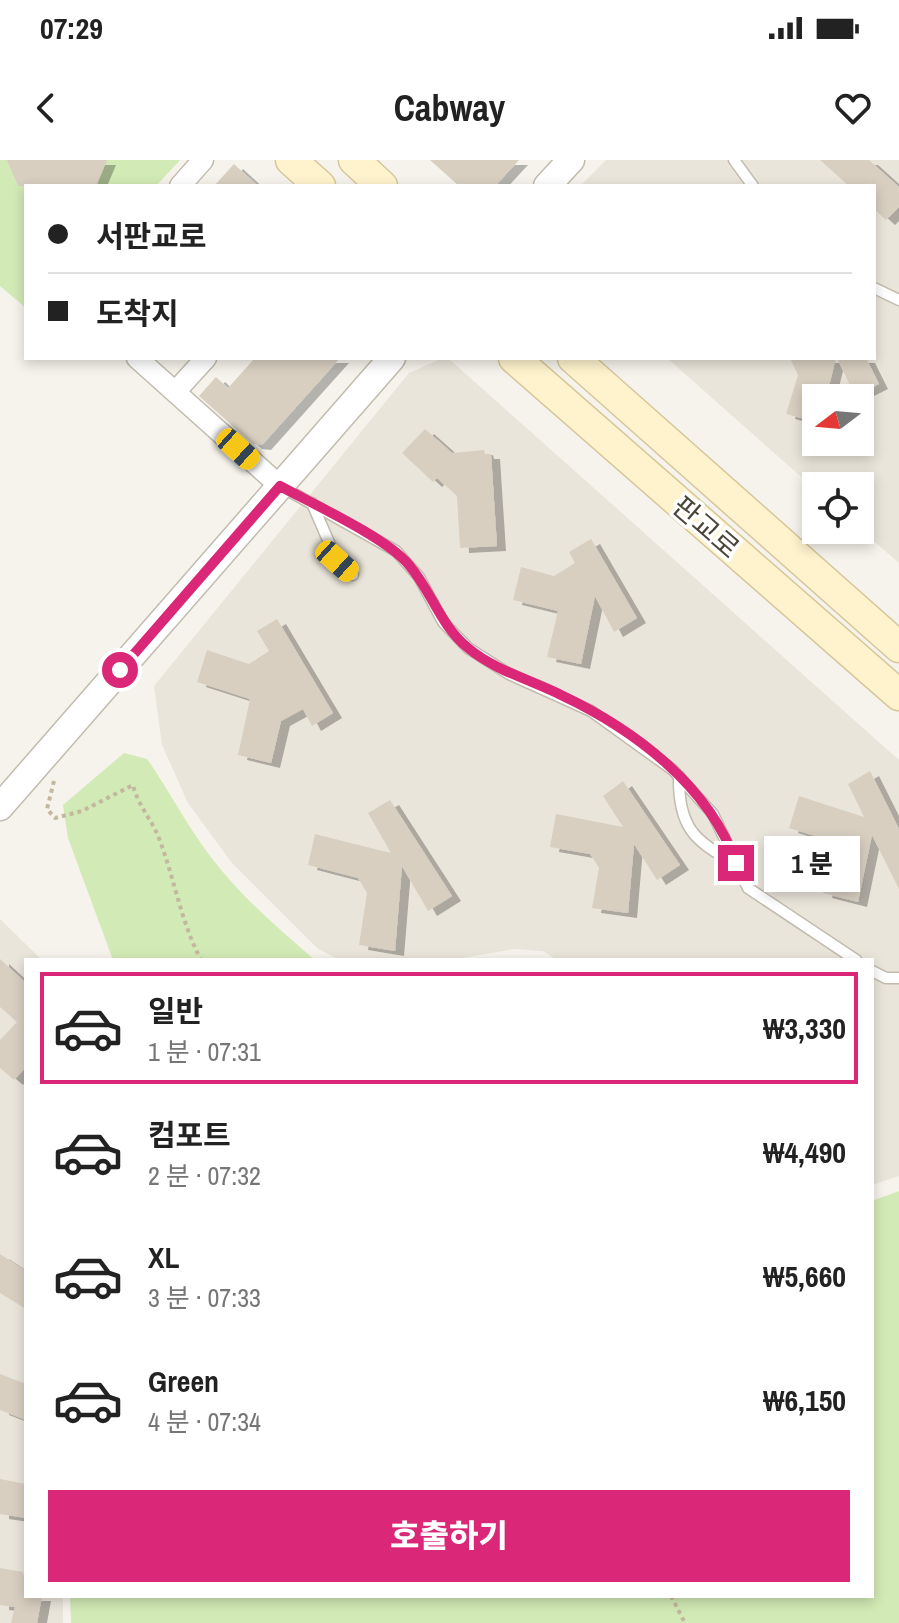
<!DOCTYPE html>
<html lang="ko">
<meta charset="utf-8">
<style>
:root{--surface:#fff;--page:#f2f2f2;--text:#222;--muted:#767676;--line:#e0e0e0;--accent:#db2777}
body{margin:0;font-family:"Archivo Narrow","Noto Sans KR",sans-serif;background:var(--page);color:var(--text);height:100vh;display:flex;flex-direction:column;font-size:30px;white-space:nowrap}
*{box-sizing:border-box;margin:0}
p{font-size:26px;color:var(--muted)}
.icon{flex:none;width:44px;height:44px;fill:none;stroke:currentColor;stroke-width:2;stroke-linecap:round;stroke-linejoin:round}
.map{position:relative;flex:1;overflow:hidden}
.sheet{position:absolute;left:24px;top:798px;width:850px;height:640px;display:flex;flex-direction:column;background:var(--surface);border-radius:0px;box-shadow:0 4px 12px #0003}
.sheet>*{flex:none}
.guide{position:absolute;left:24px;top:24px;width:852px;height:176px;border-radius:0px;box-shadow:0 4px 12px #0003;display:grid;align-content:center;height:176px;padding:0 24px;background:var(--surface)}
.needle{width:52px;rotate:254deg}
.controls{position:absolute;left:802px;top:224px;display:grid;gap:16px}
.controls a{display:grid;place-items:center;width:72px;height:72px;border-radius:0px;background:var(--surface);box-shadow:0 4px 12px #0003;font-size:40px}
.end{position:absolute;width:36px;height:36px;margin:-18px;border:10px solid #db2777;background:#fff;box-shadow:0 0 0 4px #fff}
.from{border-radius:50%}
.bubble{position:absolute;height:56px;border-radius:0px;background:var(--surface);box-shadow:0 4px 12px #0003;font-size:26px;font-weight:800;line-height:56px;text-align:center}
.car{position:absolute;width:24px;height:48px;margin:-24px -12px;border-radius:10px;box-shadow:0 0 6px 2px #0007;background:linear-gradient(#f5c518 24%,#345 0 40%,#f5c518 0 76%,#345 0 86%,#f5c518 0)}
.guide b{display:flex;align-items:center;gap:28px;height:76px;font-size:30px}
.guide b+b{border-top:2px solid var(--line)}
.guide i{width:20px;height:20px;background:var(--text)}
ul{padding:14px 0 0;list-style:none}
li{display:flex;align-items:center;gap:24px;height:112px;margin:0 16px 12px;padding:0 8px;border:4px solid transparent;border-radius:0px}
li div{flex:1}
li b{display:block;font-size:30px}
li em{font-style:normal;font-weight:800}
li.on{border-color:var(--accent)}
li>.icon{width:72px;height:72px;stroke-width:1.5}
.primary-button{display:flex;gap:16px;margin-top:auto;padding:16px 24px}
.primary-button a{flex:1;height:92px;border-radius:0px;background:var(--accent);color:#fff;font-size:32px;font-weight:800;line-height:92px;text-align:center}
.status{display:flex;justify-content:space-between;align-items:center;height:56px;padding:0 40px;background:var(--surface);direction:ltr}
.status svg{height:22px;fill:currentColor}
header{display:flex;justify-content:space-between;align-items:center;height:104px;padding:0 24px;background:var(--surface);font-size:36px;font-weight:800}
.map>svg:first-child{display:block}
</style>
<div class="status"><b>07:29</b><svg viewBox="0 0 49 12"><path d="M0 12V9h3v3zM5 12V6h3v6zM10 12V3h3v9zM15 12V0h3v12zM26 1h20v11H26zM47 4h2v5h-2z"/></svg></div>
<header><svg class="icon" aria-label="back" viewBox="0 0 24 24"><path d="M15 5l-7 7 7 7"/></svg>Cabway<svg class="icon" aria-label="heart" viewBox="0 0 24 24"><path d="M12 20l-8-8c-3-5 5-10 8-4 3-6 11-1 8 4z"/></svg></header>
<div class="map">
<svg width="899" height="1463" viewBox="0 0 899 1463">
<defs>
<filter id="shadow"><feDropShadow dx="9" dy="5" stdDeviation="0" flood-color="#0004"/></filter>
</defs>
<rect width="100%" height="100%" fill="#f6f3ec"/>
<path fill="#eae5da" fill-rule="evenodd" d="M 606,0 L 899,0 L 899,403 L 860,369 L 860,326 L 816,326 L 816,330 L 667,198 L 874,198 L 874,26 L 580,26 ZM 816,238 L 860,238 L 860,282 L 816,282 Z
M 443,198 L 448,198 L 899,600 L 899,1016 L 872,1025 L 872,800 L 557,800 L 543,791 L 514,789 L 449,800 L 339,800 L 317,788 L 232,703 L 188,643 L 162,585 L 154,526 L 409,213 Z
M 0,759 L 42,800 L 26,800 L 26,1436 L 63,1436 L 63,1463 L 0,1463 Z"/>
<path fill="#d2eab5" d="M 0,0 L 180,0 L 156,26 L 26,26 L 26,148 L 0,126 Z
M 124,593 L 147,599 C 164,623 178,649 194,673 C 225,722 271,763 315,800 L 113,800 L 68,678 L 63,645 Z
M 899,1031 L 899,1463 L 71,1463 L 70,1436 L 872,1436 L 872,1041 Z"/>
<path fill="#d8cfc1" filter="url(#shadow)" d="M 7,0 L 107,0 L 96,26 L 18,26 Z
M 430,0 L 519,0 L 495,26 L 459,26 Z
M 820,0 L 869,0 L 899,27 L 899,47 L 886,60 L 874,49 L 874,26 L 849,26 Z
M 234,4 L 258,26 L 214,26 Z
M 255,198 L 340,198 L 262,285 L 253,284 L 199,236 L 216,217 L 228,228 Z
M 790,198 L 836,198 L 826,238 L 816,238 L 816,262 L 786,254 L 798,215 Z
M 837,198 L 866,198 L 879,224 L 855,236 Z
M 425,269 L 452,293 L 484,290 L 485,294 L 491,294 L 497,386 L 460,388 L 457,336 L 437,318 L 433,322 L 402,293 Z
M 591,379 L 637,458 L 614,472 L 595,436 L 581,504 L 547,497 L 558,451 L 513,440 L 521,407 L 554,416 L 575,403 L 569,392 Z
M 277,459 L 333,553 L 312,566 L 303,549 L 281,561 L 271,603 L 238,595 L 250,539 L 197,522 L 207,490 L 249,504 L 269,491 L 257,471 Z
M 870,611 L 899,669 L 899,729 L 872,675 L 858,742 L 823,733 L 835,694 L 828,680 L 789,668 L 799,636 L 864,657 L 848,624 Z
M 623,621 L 680,705 L 657,720 L 634,684 L 628,753 L 592,748 L 599,708 L 590,694 L 550,687 L 556,654 L 623,667 L 603,636 Z
M 390,640 L 452,736 L 428,751 L 402,706 L 395,791 L 359,785 L 367,733 L 358,718 L 308,705 L 315,674 L 391,693 L 368,653 Z
M 0,799 L 26,823 L 26,907 L 14,920 L 0,908 L 0,880 L 17,862 L 0,847 Z
M 0,1094 L 26,1111 L 26,1149 L 0,1133 Z
M 0,1214 L 26,1224 L 26,1260 L 0,1250 Z
M 0,1319 L 26,1324 L 26,1358 L 0,1354 Z
M 0,1408 L 23,1412 L 26,1436 L 42,1436 L 37,1463 L 11,1463 L 15,1447 L 0,1445 Z"/>
<g fill="none" stroke-linecap="round" stroke-linejoin="round">
<g stroke="#c2bbae" stroke-width="13">
<path id="service" d="M 734,0 L 753,26
M 874,128 L 899,140
M 282,327 L 396,391 L 419,417 L 443,462 L 468,488 L 509,514 L 591,551 L 673,610 L 713,654 L 748,728 L 856,800
M 312,343 L 337,401 L 353,415
M 679,616 C 678,665 693,682 736,703
M 872,811 L 886,818 L 899,818"/>
</g>
<g stroke="#c2bbae" stroke-width="23">
<path id="minor" d="M 180,26 L 203,0
M 137,198 L 280,326
M 175,232 L 206,198"/>
</g>
<g stroke="#c2bbae" stroke-width="29">
<path id="tertiary" d="M 547,26 L 571,0
M 0,647 L 392,198"/>
</g>
<g stroke="#d6c79b" stroke-width="33">
<path id="secondary" d="M 291,0 L 320,26
M 354,0 L 382,26
M 514,198 L 899,535
M 573,198 L 899,487"/>
</g>
<path stroke="#c4b79f" stroke-width="4" stroke-dasharray="4 4" stroke-linecap="butt" d="M 54,621 L 47,649 L 55,658 L 82,651 L 133,625 C 138,646 153,661 160,681 C 175,721 181,762 201,800
M 671,1436 L 685,1463"/>
<use href="#service" stroke="#fff" stroke-width="10"/>
<use href="#minor" stroke="#fff" stroke-width="20"/>
<use href="#tertiary" stroke="#fff" stroke-width="26"/>
<use href="#secondary" stroke="#fff3cd" stroke-width="30"/>
</g>
<g fill="none" stroke-linecap="round" stroke-linejoin="round">
<path stroke="#db2777" stroke-width="10" d="M 120,510 L 280,326 C 313,344 387,378 409,405 C 432,432 440,465 468,488 C 496,511 529,519 561,535 C 633,569 709,625 736,703"/>
</g>
<g text-anchor="middle" stroke-width="7" stroke-linejoin="round" paint-order="stroke">
<g font-size="28" fill="#4b4439" stroke="#fff">
<text transform="translate(706 367) rotate(41)" y="10">판교로</text>
</g>
</g>
</svg>
<div class="controls">
<a><svg class="needle" viewBox="-14 -14 28 28"><path d="M0-13l5 13h-10z" fill="#e53935"/><path d="M0 13l5-13h-10z" fill="#767676"/></svg></a>
<a><svg class="icon" aria-label="locate" viewBox="0 0 24 24"><circle cx="12" cy="12" r="6"/><path d="M12 2v4M12 18v4M2 12h4M18 12h4"/></svg></a>
</div>
<i class="end from" style="left:120px;top:510px"></i>
<i class="end" style="left:736px;top:703px"></i>
<div class="bubble" style="left:764px;top:676px;width:96px">1 분</div>
<i class="car" style="left:238px;top:289px;rotate:132deg"></i>
<i class="car" style="left:337px;top:401px;rotate:132deg"></i>
<div class="guide">
<b><i class="from"></i>서판교로</b>
<b><i></i>도착지</b>
</div>
<section class="sheet">
<ul>
<li class="on"><svg class="icon" aria-label="car" viewBox="0 0 24 24"><path d="M5 17H2v-5l4-1 3-4h7l3 4 3 1v5h-3M9 17h6M6 11h13"/><circle cx="7" cy="17" r="2"/><circle cx="17" cy="17" r="2"/></svg><div><b>일반</b><p>1 분 · 07:31</p></div><em>₩3,330</em></li>
<li><svg class="icon" aria-label="car" viewBox="0 0 24 24"><path d="M5 17H2v-5l4-1 3-4h7l3 4 3 1v5h-3M9 17h6M6 11h13"/><circle cx="7" cy="17" r="2"/><circle cx="17" cy="17" r="2"/></svg><div><b>컴포트</b><p>2 분 · 07:32</p></div><em>₩4,490</em></li>
<li><svg class="icon" aria-label="car" viewBox="0 0 24 24"><path d="M5 17H2v-5l4-1 3-4h7l3 4 3 1v5h-3M9 17h6M6 11h13"/><circle cx="7" cy="17" r="2"/><circle cx="17" cy="17" r="2"/></svg><div><b>XL</b><p>3 분 · 07:33</p></div><em>₩5,660</em></li>
<li><svg class="icon" aria-label="car" viewBox="0 0 24 24"><path d="M5 17H2v-5l4-1 3-4h7l3 4 3 1v5h-3M9 17h6M6 11h13"/><circle cx="7" cy="17" r="2"/><circle cx="17" cy="17" r="2"/></svg><div><b>Green</b><p>4 분 · 07:34</p></div><em>₩6,150</em></li>
</ul>
<div class="primary-button"><a>호출하기</a></div>
</section>
</div>
